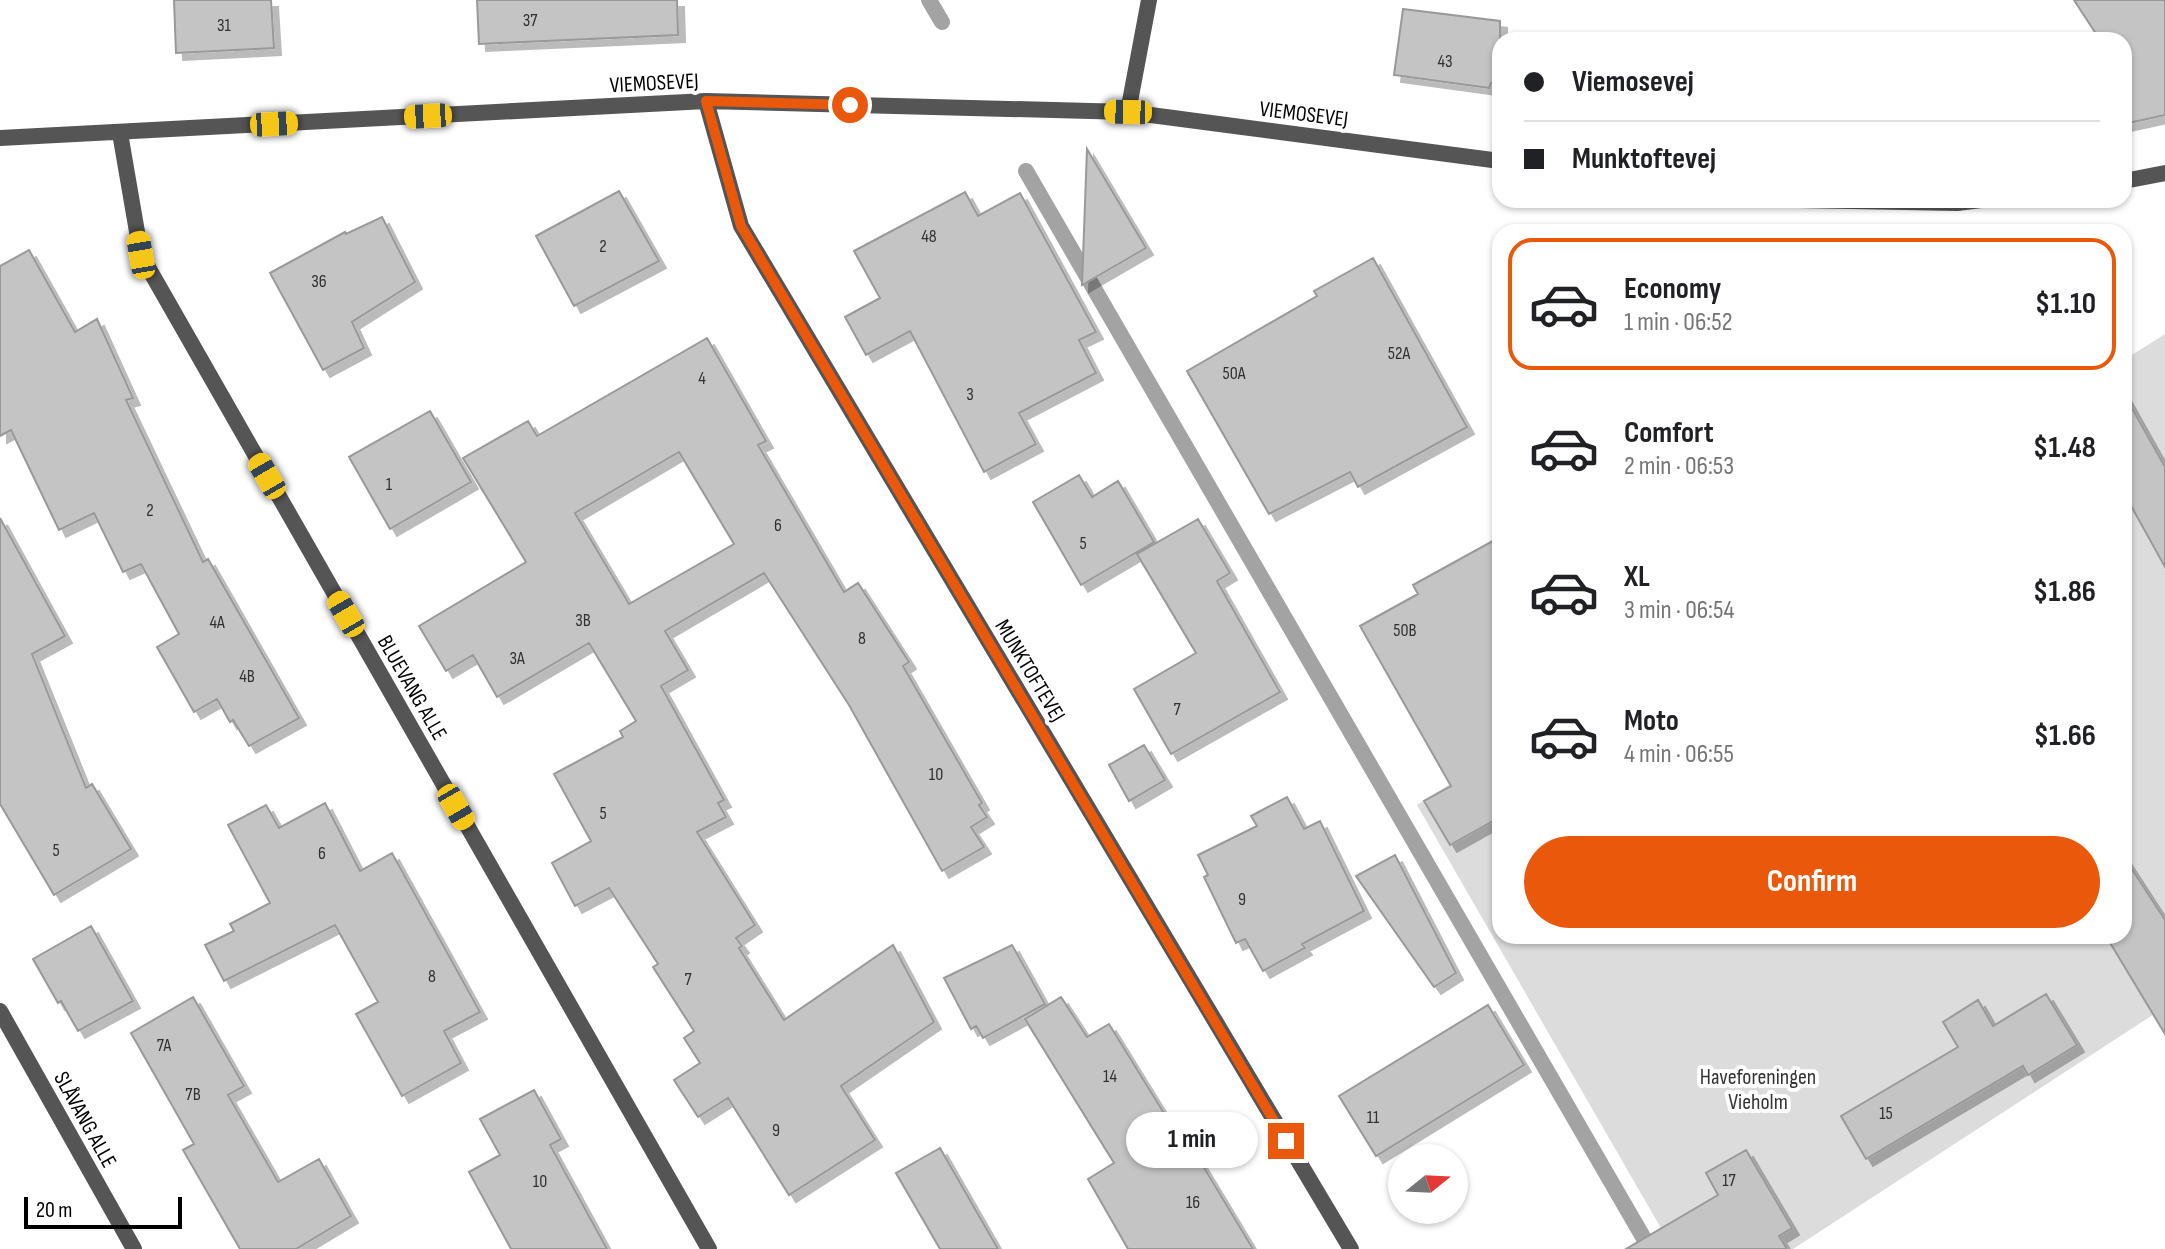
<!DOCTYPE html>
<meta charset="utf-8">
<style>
:root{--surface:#fff;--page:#f6f6f6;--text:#202124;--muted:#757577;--line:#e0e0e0;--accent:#ea580c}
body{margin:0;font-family:"Sofia Sans Condensed",sans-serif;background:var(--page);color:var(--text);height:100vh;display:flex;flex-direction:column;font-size:30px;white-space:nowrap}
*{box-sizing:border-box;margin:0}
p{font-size:26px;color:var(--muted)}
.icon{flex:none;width:44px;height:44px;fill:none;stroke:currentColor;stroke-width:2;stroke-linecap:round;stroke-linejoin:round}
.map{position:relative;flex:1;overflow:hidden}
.panel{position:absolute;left:1492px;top:224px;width:640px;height:720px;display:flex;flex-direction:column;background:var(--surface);border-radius:24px;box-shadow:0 2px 6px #0004}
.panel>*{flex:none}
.hud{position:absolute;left:1492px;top:32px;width:640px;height:176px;border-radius:24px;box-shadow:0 2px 6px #0004;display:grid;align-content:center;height:176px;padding:0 32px;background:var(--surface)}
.needle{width:52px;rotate:72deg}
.controls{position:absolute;left:1388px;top:1144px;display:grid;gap:16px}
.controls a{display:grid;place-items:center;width:80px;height:80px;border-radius:50%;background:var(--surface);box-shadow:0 2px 6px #0004;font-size:40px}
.scale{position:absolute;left:24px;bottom:20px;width:158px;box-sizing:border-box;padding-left:8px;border:4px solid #000;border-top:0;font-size:22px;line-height:28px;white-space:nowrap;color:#000;-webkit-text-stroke:6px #fff;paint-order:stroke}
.end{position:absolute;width:36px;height:36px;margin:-18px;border:10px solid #ea580c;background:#fff;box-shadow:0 0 0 4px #fff}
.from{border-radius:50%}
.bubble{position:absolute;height:56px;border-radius:28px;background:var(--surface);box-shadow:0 2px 6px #0004;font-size:26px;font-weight:700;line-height:56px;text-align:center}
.car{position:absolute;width:24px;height:48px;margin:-24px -12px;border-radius:10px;box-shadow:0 0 6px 2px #0007;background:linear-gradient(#f5c518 24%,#345 0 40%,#f5c518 0 76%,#345 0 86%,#f5c518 0)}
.hud b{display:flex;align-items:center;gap:28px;height:76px;font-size:30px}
.hud b+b{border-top:2px solid var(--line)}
.hud i{width:20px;height:20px;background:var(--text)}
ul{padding:14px 0 0;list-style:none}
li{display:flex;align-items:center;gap:24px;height:132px;margin:0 16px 12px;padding:0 16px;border:4px solid transparent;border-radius:24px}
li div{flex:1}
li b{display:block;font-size:30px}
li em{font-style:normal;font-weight:700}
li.on{border-color:var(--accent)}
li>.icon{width:72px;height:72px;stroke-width:1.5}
.button{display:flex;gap:16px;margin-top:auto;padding:16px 32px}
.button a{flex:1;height:92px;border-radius:48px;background:var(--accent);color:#fff;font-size:32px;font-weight:700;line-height:92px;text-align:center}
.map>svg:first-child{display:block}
</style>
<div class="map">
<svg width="2165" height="1249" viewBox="0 0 2165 1249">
<defs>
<filter id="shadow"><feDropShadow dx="7" dy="7" stdDeviation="0" flood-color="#0004"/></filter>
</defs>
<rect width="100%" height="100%" fill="#fff"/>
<path fill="#dcdcdc" d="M 2165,334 L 2165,1007 L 1793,1249 L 1673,1249 L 1417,805 L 1500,752 L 1500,936 L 2124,936 L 2124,360 Z"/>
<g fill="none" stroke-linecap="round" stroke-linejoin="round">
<path stroke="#a3a3a3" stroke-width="16" d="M 929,0 L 942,22
M 1026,171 L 1650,1249"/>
</g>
<path fill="#c4c4c4" stroke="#999" stroke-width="2" fill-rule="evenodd" filter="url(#shadow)" d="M 174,0 L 271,0 L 274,48 L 176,53 Z
M 477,0 L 677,0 L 678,35 L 479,44 Z
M 2074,0 L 2165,0 L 2165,115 L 2124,124 L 2124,40 L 2100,40 Z
M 1403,9 L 1500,21 L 1500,84 L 1491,83 L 1489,88 L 1394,75 Z
M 1087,149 L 1146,248 L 1082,285 Z
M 619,191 L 659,261 L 574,306 L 536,236 Z
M 965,192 L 978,216 L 1020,193 L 1096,332 L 1079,340 L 1096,373 L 1019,413 L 1036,444 L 984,472 L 910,331 L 866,355 L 845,317 L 880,298 L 854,251 Z
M 382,217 L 415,282 L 352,322 L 364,348 L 323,370 L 270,273 L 345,232 L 346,234 Z
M 29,250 L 75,332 L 97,319 L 133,398 L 126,400 L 203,562 L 208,559 L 299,718 L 249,746 L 233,720 L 230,722 L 217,699 L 194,712 L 157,647 L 179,634 L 141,564 L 123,572 L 94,513 L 59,530 L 11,430 L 0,436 L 0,266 Z
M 1373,258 L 1467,427 L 1358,487 L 1350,472 L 1269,514 L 1187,371 L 1317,296 L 1314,291 Z
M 707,338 L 766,441 L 758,445 L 844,592 L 858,583 L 909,662 L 903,666 L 982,803 L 979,805 L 987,817 L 971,827 L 984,847 L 942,871 L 849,705 L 764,573 L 665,631 L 688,670 L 661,686 L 724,800 L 718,803 L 726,817 L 697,832 L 755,925 L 736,938 L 742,946 L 739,948 L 784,1020 L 893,945 L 934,1022 L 841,1086 L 875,1140 L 789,1195 L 728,1098 L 698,1117 L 674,1080 L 700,1063 L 684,1038 L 694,1031 L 653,967 L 658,964 L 609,888 L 575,906 L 552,863 L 591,841 L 554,774 L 623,737 L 620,731 L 636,721 L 589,643 L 497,697 L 473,655 L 446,671 L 419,626 L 526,562 L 463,458 L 528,421 L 537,436 ZM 679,452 L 734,544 L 629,604 L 575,513 Z
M 2124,394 L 2165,467 L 2165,567 L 2124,493 Z
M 430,411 L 471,482 L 390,529 L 349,457 Z
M 1079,475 L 1092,497 L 1118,481 L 1154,542 L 1081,585 L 1033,502 Z
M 0,518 L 65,636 L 32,654 L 86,788 L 92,784 L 131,849 L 54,895 L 0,804 Z
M 1198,519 L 1230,573 L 1217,581 L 1280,692 L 1171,754 L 1134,689 L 1196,653 L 1137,554 Z
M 1500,537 L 1500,817 L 1450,845 L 1424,801 L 1451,786 L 1360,626 L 1418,594 L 1413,585 Z
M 1144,745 L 1165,780 L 1129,801 L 1109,765 Z
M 1287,797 L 1304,829 L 1320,821 L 1364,911 L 1302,944 L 1305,948 L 1263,971 L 1245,939 L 1236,943 L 1204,877 L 1208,875 L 1198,855 L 1257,826 L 1251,816 Z
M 325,803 L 360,871 L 392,853 L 480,1012 L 444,1031 L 461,1063 L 402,1096 L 356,1014 L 378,1002 L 335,925 L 224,981 L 205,945 L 234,931 L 230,924 L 270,903 L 228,825 L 266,805 L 279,828 Z
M 1395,855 L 1456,973 L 1434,987 L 1356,876 Z
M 2124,857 L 2165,920 L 2165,1034 L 2106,936 L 2124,936 Z
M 91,926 L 133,1001 L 78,1031 L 61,1001 L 58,1003 L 33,959 Z
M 1012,945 L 1045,1004 L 983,1038 L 976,1026 L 971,1029 L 944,978 Z
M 2046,994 L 2077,1045 L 2028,1075 L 2023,1066 L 1866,1159 L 1841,1116 L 1958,1047 L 1943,1022 L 1978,1000 L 1993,1026 Z
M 193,997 L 244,1086 L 228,1095 L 278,1182 L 319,1159 L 351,1216 L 296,1249 L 240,1249 L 183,1150 L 194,1144 L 131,1033 Z
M 1061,997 L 1087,1037 L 1109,1024 L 1183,1144 L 1188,1141 L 1253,1249 L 1128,1249 L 1088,1179 L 1114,1163 L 1025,1019 Z
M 1488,1005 L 1524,1065 L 1376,1156 L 1339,1096 Z
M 534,1090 L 561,1139 L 550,1145 L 607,1249 L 511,1249 L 469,1172 L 500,1155 L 480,1119 Z
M 940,1148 L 998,1249 L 940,1249 L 896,1173 Z
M 1746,1150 L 1792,1228 L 1779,1236 L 1787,1249 L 1626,1249 L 1718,1195 L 1706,1173 Z"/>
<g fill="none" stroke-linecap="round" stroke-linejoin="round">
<path stroke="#555" stroke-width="16" d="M 706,101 L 741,226 L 1351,1249
M 1128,112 L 1149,0
M 120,133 L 141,255 L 709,1249
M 0,138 L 706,101 L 1128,112 L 1500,161
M 2124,181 L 2165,173
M 1799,200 L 1957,203 L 1981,200
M 0,1011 L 134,1249"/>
</g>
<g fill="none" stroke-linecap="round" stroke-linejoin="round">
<path stroke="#ea580c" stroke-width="10" d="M 850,105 L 706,101 L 741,226 L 1286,1141"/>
</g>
<g text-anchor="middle" stroke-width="8" stroke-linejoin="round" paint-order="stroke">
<g font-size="18" fill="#313131">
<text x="530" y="26">37</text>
<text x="224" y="31">31</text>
<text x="1445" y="67">43</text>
<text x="929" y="242">48</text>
<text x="603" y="252">2</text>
<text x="319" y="287">36</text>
<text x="1399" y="359">52A</text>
<text x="1234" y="379">50A</text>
<text x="702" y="384">4</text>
<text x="970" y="400">3</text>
<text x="389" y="490">1</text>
<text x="150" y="516">2</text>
<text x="778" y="531">6</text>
<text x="1083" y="549">5</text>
<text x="583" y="626">3B</text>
<text x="217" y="628">4A</text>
<text x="1405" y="636">50B</text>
<text x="862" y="644">8</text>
<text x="517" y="664">3A</text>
<text x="247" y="682">4B</text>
<text x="1177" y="715">7</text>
<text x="936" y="780">10</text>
<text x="603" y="819">5</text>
<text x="56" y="856">5</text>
<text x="322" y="859">6</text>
<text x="1242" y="905">9</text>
<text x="432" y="982">8</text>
<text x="688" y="985">7</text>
<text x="164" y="1051">7A</text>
<text x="1110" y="1082">14</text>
<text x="193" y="1100">7B</text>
<text x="1886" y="1119">15</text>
<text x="1373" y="1123">11</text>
<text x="776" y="1136">9</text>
<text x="1729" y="1186">17</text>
<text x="540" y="1187">10</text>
<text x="1193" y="1208">16</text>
</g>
<g font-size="22" fill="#000" stroke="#fff">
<text transform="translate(654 82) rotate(-3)" y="8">VIEMOSEVEJ</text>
<text transform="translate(1304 113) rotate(7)" y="8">VIEMOSEVEJ</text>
<text transform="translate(1031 670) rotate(59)" y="8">MUNKTOFTEVEJ</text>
<text transform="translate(413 687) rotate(60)" y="8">BLUEVANG ALLE</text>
<text transform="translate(86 1119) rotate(61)" y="8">SLÅVANG ALLE</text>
</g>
<g font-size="22" fill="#333" stroke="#fff">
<text x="1758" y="1084">Haveforeningen<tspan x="1758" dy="25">Vieholm</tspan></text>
</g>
</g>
</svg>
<div class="controls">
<a><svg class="needle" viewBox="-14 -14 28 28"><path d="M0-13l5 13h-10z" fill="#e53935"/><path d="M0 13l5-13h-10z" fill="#757577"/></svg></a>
</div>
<div class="scale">20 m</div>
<i class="end from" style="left:850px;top:105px"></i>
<i class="end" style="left:1286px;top:1141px"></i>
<div class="bubble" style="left:1126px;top:1112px;width:132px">1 min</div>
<i class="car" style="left:1128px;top:112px;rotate:271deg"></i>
<i class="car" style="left:428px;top:116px;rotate:267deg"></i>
<i class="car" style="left:274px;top:124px;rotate:87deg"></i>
<i class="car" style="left:141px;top:255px;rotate:350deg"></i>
<i class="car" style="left:267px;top:476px;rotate:330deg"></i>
<i class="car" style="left:346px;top:614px;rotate:330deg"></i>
<i class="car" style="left:456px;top:807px;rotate:150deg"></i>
<div class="hud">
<b><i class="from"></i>Viemosevej</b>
<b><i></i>Munktoftevej</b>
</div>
<section class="panel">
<ul>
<li class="on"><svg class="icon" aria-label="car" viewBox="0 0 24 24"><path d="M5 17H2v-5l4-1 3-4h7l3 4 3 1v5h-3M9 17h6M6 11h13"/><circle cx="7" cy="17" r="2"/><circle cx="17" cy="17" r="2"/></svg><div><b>Economy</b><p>1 min · 06:52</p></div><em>$1.10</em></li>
<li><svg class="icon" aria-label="car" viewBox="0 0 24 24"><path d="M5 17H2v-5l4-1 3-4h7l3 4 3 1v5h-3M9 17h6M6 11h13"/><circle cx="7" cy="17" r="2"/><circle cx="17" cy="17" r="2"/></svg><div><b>Comfort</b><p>2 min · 06:53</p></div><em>$1.48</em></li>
<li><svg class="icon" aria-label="car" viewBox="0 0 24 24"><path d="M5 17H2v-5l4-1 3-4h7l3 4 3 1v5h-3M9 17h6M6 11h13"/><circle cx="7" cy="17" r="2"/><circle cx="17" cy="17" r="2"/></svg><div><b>XL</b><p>3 min · 06:54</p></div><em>$1.86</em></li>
<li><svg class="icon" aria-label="car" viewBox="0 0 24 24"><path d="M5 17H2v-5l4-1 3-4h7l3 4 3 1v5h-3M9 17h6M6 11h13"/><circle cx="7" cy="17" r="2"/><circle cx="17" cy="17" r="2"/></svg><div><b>Moto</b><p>4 min · 06:55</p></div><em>$1.66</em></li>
</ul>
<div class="button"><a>Confirm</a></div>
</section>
</div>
